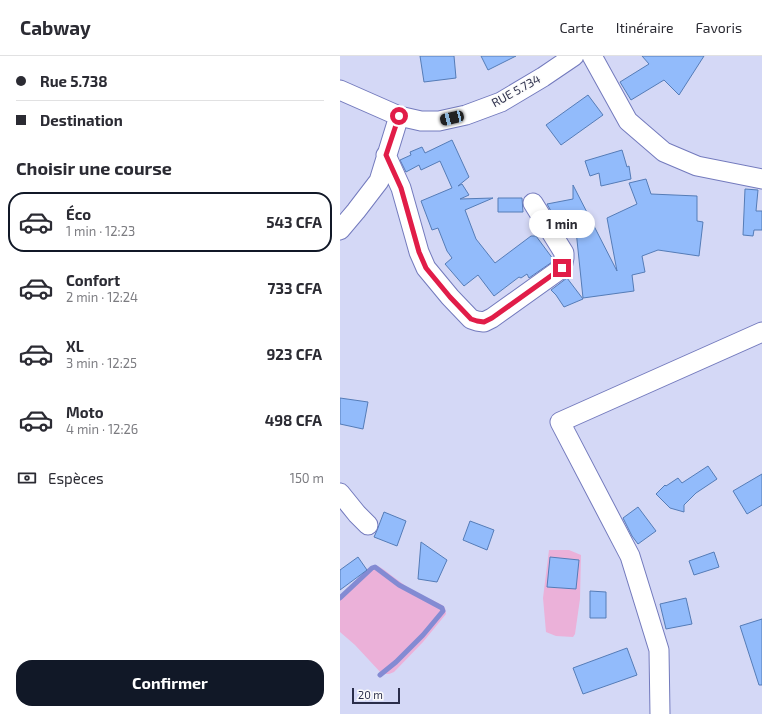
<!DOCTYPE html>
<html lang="fr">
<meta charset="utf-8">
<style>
:root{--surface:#fff;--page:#f2f2f3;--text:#2b2b33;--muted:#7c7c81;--line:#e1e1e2;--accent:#111827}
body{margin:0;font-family:"Exo 2",sans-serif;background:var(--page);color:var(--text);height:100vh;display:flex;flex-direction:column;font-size:15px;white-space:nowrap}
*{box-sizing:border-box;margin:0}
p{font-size:13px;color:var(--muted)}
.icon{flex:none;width:22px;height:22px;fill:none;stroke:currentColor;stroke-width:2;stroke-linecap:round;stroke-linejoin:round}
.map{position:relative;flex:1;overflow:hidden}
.panel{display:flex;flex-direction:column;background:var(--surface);width:340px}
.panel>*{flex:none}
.guide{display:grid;align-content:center;height:88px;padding:0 16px;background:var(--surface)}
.scale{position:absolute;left:12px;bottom:10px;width:48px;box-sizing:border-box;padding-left:4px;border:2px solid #2b2e4a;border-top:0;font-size:11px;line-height:14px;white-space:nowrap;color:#2b2e4a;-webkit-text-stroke:3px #fbfbfb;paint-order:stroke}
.end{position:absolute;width:18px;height:18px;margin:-9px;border:5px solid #e11d48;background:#fff;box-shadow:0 0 0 2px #fff}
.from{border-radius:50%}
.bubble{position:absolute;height:28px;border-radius:14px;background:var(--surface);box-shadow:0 2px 6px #0003;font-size:13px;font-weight:700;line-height:28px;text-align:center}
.car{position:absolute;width:12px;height:24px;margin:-12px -6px;border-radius:5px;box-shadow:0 0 3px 1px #0007;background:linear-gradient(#222 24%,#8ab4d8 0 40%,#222 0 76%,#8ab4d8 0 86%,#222 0)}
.guide b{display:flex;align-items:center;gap:14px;height:38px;font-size:15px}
.guide b+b{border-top:1px solid var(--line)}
.guide i{width:10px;height:10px;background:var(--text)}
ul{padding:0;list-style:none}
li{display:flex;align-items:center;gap:12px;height:60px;margin:0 8px 6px;padding:0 8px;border:2px solid transparent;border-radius:16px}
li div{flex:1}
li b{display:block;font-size:15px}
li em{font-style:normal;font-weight:700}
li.current{border-color:var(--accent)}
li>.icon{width:36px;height:36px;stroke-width:1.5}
h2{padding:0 16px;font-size:18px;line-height:48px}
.pay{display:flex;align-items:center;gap:10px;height:44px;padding:0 16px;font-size:15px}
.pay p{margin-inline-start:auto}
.primary-button{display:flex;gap:8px;margin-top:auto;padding:8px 16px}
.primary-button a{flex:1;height:46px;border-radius:16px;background:var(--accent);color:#fff;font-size:16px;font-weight:700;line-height:46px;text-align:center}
header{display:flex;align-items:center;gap:24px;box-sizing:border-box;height:56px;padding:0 20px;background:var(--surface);border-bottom:1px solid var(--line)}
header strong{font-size:19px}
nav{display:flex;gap:22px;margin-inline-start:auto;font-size:14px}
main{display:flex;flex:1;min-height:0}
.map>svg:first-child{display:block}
</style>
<header>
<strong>Cabway</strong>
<nav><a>Carte</a><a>Itinéraire</a><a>Favoris</a></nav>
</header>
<main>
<section class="panel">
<div class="guide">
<b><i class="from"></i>Rue 5.738</b>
<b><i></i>Destination</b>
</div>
<h2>Choisir une course</h2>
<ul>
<li class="current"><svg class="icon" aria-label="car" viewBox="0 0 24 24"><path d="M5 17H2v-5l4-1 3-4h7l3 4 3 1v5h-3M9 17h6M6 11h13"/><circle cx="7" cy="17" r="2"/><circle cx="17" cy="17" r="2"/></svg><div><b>Éco</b><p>1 min · 12:23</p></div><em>543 CFA</em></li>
<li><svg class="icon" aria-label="car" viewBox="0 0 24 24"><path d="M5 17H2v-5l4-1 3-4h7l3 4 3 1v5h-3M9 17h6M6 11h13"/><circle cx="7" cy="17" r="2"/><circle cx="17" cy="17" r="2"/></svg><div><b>Confort</b><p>2 min · 12:24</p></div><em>733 CFA</em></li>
<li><svg class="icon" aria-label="car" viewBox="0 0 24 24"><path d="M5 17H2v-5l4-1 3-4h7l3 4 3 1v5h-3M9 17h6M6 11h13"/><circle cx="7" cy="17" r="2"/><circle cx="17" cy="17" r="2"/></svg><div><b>XL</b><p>3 min · 12:25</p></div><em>923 CFA</em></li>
<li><svg class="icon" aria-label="car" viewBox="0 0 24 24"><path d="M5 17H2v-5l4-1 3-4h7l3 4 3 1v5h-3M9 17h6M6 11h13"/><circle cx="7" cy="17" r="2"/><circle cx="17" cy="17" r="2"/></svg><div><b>Moto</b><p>4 min · 12:26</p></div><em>498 CFA</em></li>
</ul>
<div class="pay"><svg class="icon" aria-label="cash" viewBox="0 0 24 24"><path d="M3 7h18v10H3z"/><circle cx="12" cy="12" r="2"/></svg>Espèces<p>150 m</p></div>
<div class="primary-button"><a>Confirmer</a></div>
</section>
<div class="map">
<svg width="422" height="658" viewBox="0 0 422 658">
<rect width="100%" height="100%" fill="#d4d8f6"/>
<path fill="#ebb1d9" d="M 209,494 L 229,494 L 241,499 L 240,543 L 235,578 L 233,581 L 216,580 L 206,576 L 203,542 Z
M 35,510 L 38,510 C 47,515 54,522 63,528 C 75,537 89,542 102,549 L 105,552 L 106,558 L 83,586 L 54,616 L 49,618 L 42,618 L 15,589 L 0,576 L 0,541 Z"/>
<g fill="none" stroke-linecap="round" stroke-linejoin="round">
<path stroke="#838bd3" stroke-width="5" d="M 0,542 L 32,512 L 35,511 L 59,529 L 102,552 L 103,555 L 83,579 L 56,606 L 40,619"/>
</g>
<path fill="#92bbfb" stroke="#557cb7" d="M 80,0 L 114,0 L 116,22 L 84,26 Z
M 141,0 L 176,0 L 148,14 Z
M 302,0 L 364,0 L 339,39 L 324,24 L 291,44 L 280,26 L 309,8 Z
M 248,39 L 263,59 L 221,89 L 206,69 Z
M 112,84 L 129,121 L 118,130 L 122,128 L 129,139 L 120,143 L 153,142 L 125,154 L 136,183 L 155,207 L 191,180 L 196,180 L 213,203 L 212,206 L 189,222 L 187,218 L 181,222 L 179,221 L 154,240 L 138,219 L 124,230 L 105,208 L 112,202 L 107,195 L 98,172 L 92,174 L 81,145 L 112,132 L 100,105 L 81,114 L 79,109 L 66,116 L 60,104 L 71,99 L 70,96 L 82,91 L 85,97 Z
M 282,94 L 287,111 L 289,110 L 291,123 L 261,130 L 259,117 L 250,120 L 245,105 Z
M 306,123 L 311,138 L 357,140 L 357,165 L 363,166 L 359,200 L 318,194 L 302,200 L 305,216 L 292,219 L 294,235 L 243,242 L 234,155 L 211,155 L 207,148 L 233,143 L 233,129 L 277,215 L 267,162 L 297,148 L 289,127 Z
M 405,133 L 418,134 L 416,155 L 422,155 L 422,174 L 414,174 L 413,180 L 403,179 Z
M 158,142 L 182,142 L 183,156 L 158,156 Z
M 227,222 L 243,243 L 224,251 L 216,239 L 211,234 Z
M 0,342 L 28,346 L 23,373 L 0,368 Z
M 368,410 L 377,423 L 356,437 L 344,449 L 344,456 L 330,452 L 316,438 L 325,429 L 326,430 L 338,422 L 342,427 Z
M 422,418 L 422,449 L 407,458 L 393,435 Z
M 298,451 L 316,475 L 298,488 L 292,480 L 283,462 Z
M 44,456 L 66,465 L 57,490 L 34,481 L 38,472 L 39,469 Z
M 130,465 L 154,474 L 147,494 L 123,484 Z
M 81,486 L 107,504 L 97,526 L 78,523 Z
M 374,496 L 379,511 L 354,519 L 349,505 Z
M 18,501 L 27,514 L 0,534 L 0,514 Z
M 210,501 L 239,504 L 236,533 L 207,531 Z
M 250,535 L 266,536 L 266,562 L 250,562 Z
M 346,542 L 352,568 L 326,573 L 320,548 Z
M 422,563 L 422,629 L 419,629 L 400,570 Z
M 287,592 L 297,619 L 243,638 L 233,612 Z"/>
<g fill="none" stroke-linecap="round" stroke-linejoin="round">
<g stroke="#737abd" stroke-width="21">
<path id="minor" d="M 252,0 L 288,65 L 324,96 L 357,110 L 422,123
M 0,34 L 59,60 L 81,65 L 99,65 L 126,59 L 161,46 L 203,21 L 234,0
M 46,99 L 61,132 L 79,196 L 86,212 L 110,241 L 131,263 L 137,265 L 144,266 L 152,262 L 222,212 L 224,202 L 224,197 L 193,147
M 0,174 L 16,155 L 39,125 L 59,60
M 0,437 L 17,458 L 28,469
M 320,658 L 319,594 L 290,500 L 220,366 L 422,276"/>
</g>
<use href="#minor" stroke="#fff" stroke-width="19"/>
</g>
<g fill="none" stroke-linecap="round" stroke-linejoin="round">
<path stroke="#e11d48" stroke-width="5" d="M 59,60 L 46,99 L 61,132 L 79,196 L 86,212 L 110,241 L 131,263 L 137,265 L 144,266 L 152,262 L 222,212"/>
</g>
<g text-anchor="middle" stroke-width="3" stroke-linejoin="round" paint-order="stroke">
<g font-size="12" fill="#2b2e4a" stroke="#fbfbfb">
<text transform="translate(176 35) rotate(-29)" y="4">RUE 5.734</text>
</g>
</g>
</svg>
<div class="scale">20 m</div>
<i class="end from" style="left:59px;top:60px"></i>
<i class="end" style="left:222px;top:212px"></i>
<div class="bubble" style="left:189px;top:154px;width:66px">1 min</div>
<i class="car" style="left:112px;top:62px;rotate:257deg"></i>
</div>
</main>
